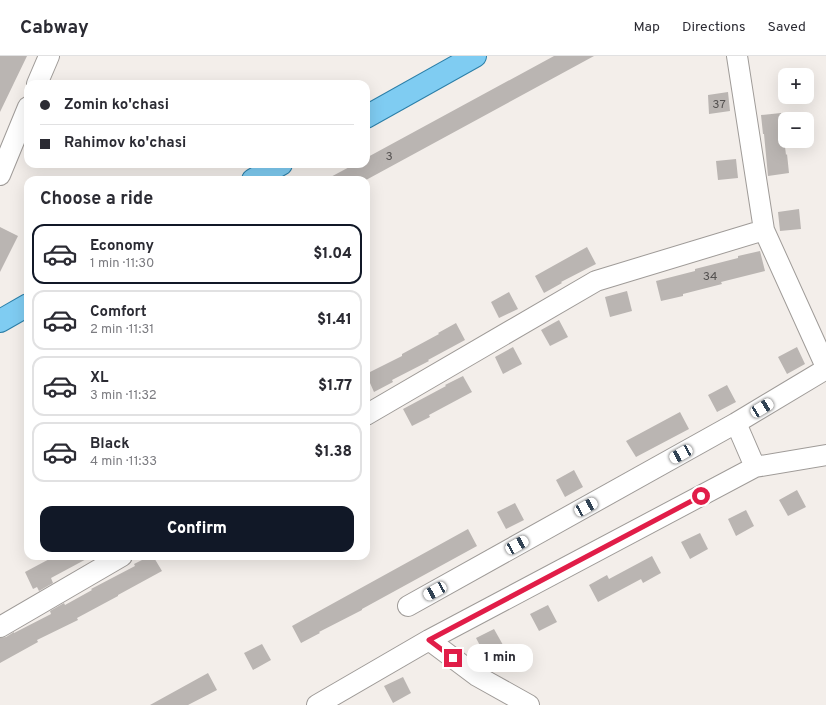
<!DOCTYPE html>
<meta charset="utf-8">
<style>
:root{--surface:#fff;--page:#f2f2f3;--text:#2b2b33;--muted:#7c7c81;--line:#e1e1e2;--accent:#111827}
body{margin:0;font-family:Overpass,sans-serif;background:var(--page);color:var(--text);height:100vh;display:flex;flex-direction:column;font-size:15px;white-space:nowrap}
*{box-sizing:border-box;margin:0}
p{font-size:13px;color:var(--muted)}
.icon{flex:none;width:22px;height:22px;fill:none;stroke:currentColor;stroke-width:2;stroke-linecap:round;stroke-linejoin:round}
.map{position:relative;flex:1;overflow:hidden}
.details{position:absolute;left:24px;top:120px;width:346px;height:384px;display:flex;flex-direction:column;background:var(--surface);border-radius:12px;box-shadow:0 4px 16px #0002}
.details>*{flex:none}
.hud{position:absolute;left:24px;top:24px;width:346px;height:88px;border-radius:12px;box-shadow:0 4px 16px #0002;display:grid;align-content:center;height:88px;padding:0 16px;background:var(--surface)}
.controls{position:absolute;left:778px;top:12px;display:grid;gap:8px}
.controls a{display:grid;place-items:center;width:36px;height:36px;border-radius:8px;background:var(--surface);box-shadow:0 4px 16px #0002;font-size:20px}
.end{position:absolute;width:18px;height:18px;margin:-9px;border:5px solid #e11d48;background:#fff;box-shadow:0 0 0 2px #fff}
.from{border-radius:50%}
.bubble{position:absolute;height:28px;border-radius:12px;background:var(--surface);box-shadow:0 4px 16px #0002;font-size:13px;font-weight:800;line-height:28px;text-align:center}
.car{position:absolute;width:12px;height:24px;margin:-12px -6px;border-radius:5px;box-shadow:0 0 3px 1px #0007;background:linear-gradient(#fff 24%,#345 0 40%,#fff 0 76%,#345 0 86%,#fff 0)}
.hud b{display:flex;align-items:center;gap:14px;height:38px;font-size:15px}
.hud b+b{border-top:1px solid var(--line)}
.hud i{width:10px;height:10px;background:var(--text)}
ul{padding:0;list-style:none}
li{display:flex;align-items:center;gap:12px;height:60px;margin:0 8px 6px;padding:0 8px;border:2px solid var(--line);border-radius:12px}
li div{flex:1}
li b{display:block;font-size:15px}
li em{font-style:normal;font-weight:800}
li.active{border-color:var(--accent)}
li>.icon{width:36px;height:36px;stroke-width:1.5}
h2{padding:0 16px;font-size:18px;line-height:48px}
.cta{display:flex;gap:8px;margin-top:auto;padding:8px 16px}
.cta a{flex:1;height:46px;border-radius:12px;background:var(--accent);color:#fff;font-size:16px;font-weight:800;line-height:46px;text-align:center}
header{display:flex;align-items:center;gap:24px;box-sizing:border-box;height:56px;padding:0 20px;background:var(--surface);border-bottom:1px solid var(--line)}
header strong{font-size:19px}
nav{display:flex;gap:22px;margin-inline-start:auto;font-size:14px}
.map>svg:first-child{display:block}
</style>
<header>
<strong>Cabway</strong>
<nav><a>Map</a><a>Directions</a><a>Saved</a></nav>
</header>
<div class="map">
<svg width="826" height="649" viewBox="0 0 826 649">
<rect width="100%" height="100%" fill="#f3eeea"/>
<path fill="#bab5b2" d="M 0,0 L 27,0 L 0,56 Z
M 554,0 L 594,0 L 366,124 L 325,124 L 355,108 L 366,108 L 366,102 Z
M 728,36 L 730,55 L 709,58 L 708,39 Z
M 781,57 L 786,99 L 787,98 L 789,117 L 768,120 L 764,78 L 763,78 L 761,59 Z
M 736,103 L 738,122 L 718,124 L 716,105 Z
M 799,153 L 801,173 L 780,175 L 778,156 Z
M 0,171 L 18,180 L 0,216 Z
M 587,191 L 596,208 L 561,226 L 562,227 L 544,237 L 535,220 Z
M 760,195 L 765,215 L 721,226 L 722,228 L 683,238 L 683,240 L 661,245 L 656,225 L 695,215 L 695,213 L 738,202 L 738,200 Z
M 627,235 L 632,255 L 610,261 L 605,241 Z
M 509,236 L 518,253 L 499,262 L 491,246 Z
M 559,264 L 568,281 L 550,290 L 541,274 Z
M 456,267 L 465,284 L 428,304 L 429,305 L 392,324 L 393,326 L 374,336 L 366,318 L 402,300 L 402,298 L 439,278 L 438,277 Z
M 513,291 L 522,308 L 503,318 L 495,301 Z
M 797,291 L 805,308 L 787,318 L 778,301 Z
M 463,320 L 472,336 L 429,359 L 430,361 L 412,370 L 403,353 L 446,330 L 445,329 Z
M 727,329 L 736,346 L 717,356 L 708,339 Z
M 680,356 L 689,373 L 636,401 L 626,385 Z
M 574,414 L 583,431 L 565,441 L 556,424 Z
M 797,434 L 806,451 L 788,460 L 779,444 Z
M 515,447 L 524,464 L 506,473 L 497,456 Z
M 746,454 L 754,470 L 736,480 L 728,463 Z
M 468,473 L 477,490 L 362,553 L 362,554 L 319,576 L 320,577 L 301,587 L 292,570 Z
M 700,477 L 708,493 L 690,503 L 681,486 Z
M 55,500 L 92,500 L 51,522 L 53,527 L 39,535 L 37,531 L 33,533 L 25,516 Z
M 150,500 L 153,500 L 162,515 L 118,539 L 118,540 L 77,562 L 78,564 L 37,584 L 38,586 L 0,607 L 0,582 L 6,581 L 14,576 L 14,577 L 51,558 L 50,555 L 64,547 L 65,549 L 92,534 L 91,533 L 135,510 L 134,508 Z
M 652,500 L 661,517 L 643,527 L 641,523 L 598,546 L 589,529 L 607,519 L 609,523 Z
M 548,549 L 557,566 L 539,575 L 530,558 Z
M 494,573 L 503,589 L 485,599 L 476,582 Z
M 262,588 L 271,604 L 253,614 L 244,597 Z
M 208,617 L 217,634 L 188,649 L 150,649 Z
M 403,621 L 411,637 L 393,647 L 384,630 Z"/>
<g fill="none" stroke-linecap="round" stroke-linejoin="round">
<g stroke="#9f9b98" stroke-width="22">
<path id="minor" d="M 737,0 L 764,174 L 826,311
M 37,28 L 49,0
M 0,119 L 28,51
M 366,359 L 596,225 L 764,174
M 755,411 L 736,367 L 826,313
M 408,550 L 736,367
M 0,571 L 122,500
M 429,584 L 477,620 L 529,649
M 317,649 L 429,584 L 755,411 L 826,399"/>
</g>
<g stroke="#2c7fa8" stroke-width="24">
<path id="major" d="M 366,61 L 475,0
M 253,124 L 281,108
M 0,265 L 28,249"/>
</g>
<use href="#minor" stroke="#fff" stroke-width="20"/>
<use href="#major" stroke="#7fccf2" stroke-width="22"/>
</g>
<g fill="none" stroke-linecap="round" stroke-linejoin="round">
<path stroke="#e11d48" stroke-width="5" d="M 453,602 L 429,584 L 701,440"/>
</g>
<g text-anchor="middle" stroke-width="3" stroke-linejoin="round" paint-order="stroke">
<g font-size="12" fill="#545150">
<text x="719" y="52">37</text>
<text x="389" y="104">3</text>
<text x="710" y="224">34</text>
</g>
</g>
</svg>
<div class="controls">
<a>+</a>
<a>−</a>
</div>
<i class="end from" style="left:701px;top:440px"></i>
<i class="end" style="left:453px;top:602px"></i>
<div class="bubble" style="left:467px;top:588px;width:66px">1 min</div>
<i class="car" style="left:762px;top:352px;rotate:59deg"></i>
<i class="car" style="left:681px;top:398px;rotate:241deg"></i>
<i class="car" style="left:586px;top:451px;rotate:61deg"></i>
<i class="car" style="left:517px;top:489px;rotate:61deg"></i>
<i class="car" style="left:435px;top:535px;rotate:241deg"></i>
<div class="hud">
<b><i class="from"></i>Zomin ko'chasi</b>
<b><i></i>Rahimov ko'chasi</b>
</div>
<section class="details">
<h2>Choose a ride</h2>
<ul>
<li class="active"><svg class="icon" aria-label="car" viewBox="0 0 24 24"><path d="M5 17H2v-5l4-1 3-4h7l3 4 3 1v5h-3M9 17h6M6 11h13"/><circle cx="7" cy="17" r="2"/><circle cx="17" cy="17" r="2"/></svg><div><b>Economy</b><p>1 min · 11:30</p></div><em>$1.04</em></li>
<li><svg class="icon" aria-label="car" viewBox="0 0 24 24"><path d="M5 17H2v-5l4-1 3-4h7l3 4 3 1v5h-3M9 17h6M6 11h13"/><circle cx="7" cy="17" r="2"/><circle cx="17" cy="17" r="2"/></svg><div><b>Comfort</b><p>2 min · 11:31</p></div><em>$1.41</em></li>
<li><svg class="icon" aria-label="car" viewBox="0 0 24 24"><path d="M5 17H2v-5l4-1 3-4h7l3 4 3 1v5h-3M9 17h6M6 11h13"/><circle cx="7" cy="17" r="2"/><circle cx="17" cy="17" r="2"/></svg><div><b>XL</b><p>3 min · 11:32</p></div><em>$1.77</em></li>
<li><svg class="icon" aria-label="car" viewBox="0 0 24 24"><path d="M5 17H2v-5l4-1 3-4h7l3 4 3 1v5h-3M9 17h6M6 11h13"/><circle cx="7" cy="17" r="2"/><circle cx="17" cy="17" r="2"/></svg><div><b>Black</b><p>4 min · 11:33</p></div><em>$1.38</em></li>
</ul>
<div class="cta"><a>Confirm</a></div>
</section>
</div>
